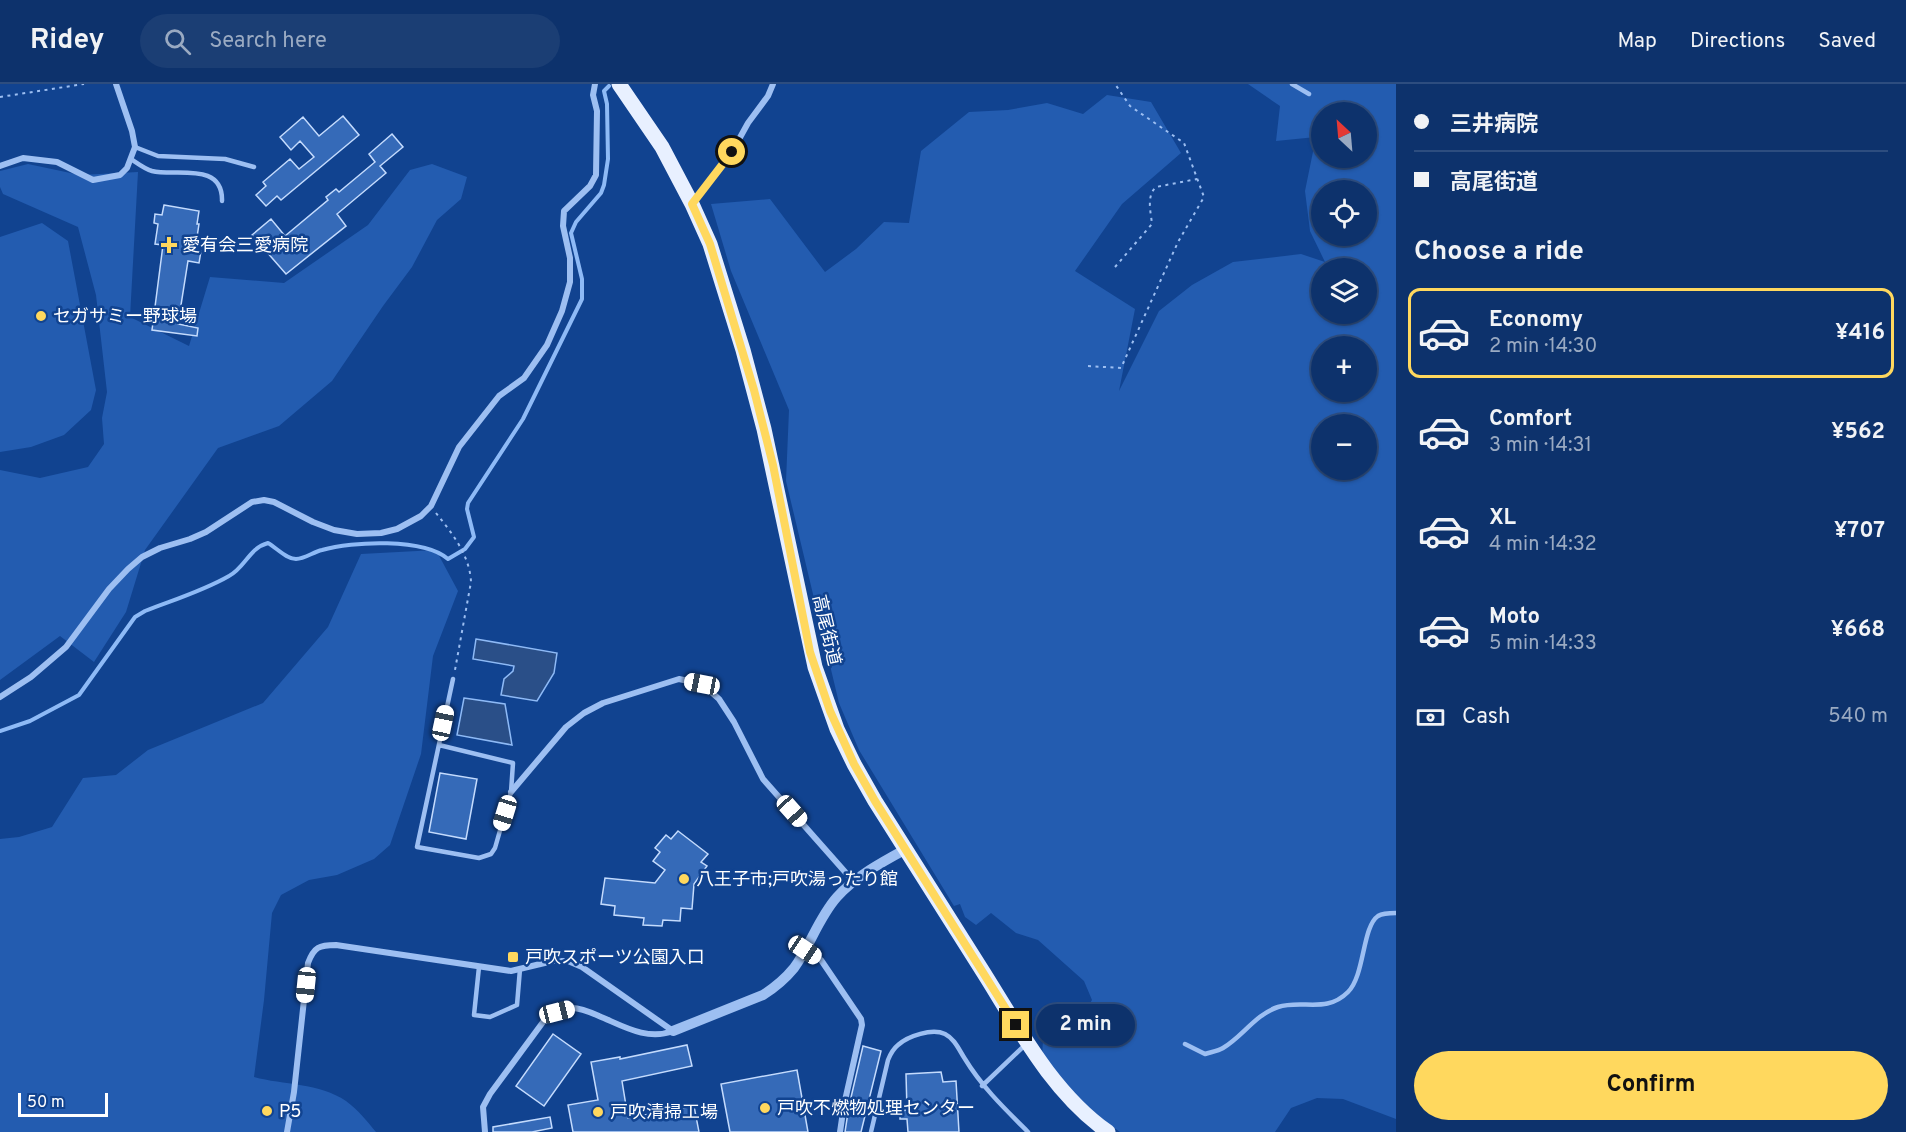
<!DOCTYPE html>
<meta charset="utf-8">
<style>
:root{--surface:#0d326c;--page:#1b3e74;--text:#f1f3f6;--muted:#9aaac2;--line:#2d4d7f;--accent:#ffd85e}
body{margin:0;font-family:Overpass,"Noto Sans JP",sans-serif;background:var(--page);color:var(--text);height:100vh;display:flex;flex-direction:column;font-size:22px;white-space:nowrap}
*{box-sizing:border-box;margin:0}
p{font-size:20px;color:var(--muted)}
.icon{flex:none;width:33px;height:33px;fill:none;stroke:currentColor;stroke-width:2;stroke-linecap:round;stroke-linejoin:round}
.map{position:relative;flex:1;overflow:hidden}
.side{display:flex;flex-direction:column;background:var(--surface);width:510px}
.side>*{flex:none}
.hud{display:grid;align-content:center;height:132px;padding:0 18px;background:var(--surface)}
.needle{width:39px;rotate:334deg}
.tools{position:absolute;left:1311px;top:18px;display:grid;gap:12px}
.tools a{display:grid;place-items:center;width:66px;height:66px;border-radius:50%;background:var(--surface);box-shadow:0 2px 4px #0004,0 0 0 2px var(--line);font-size:30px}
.scale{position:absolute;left:18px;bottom:15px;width:90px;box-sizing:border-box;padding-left:6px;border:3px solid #fff;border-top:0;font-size:16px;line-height:21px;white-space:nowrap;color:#fff;-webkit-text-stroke:4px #114390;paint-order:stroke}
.end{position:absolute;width:27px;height:27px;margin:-14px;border:8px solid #ffd85e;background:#111;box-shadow:0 0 0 3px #111}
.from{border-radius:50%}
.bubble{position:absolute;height:42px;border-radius:21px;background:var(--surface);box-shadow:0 2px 4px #0004,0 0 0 2px var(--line);font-size:20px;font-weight:700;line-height:42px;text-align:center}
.car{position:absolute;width:18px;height:36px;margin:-18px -9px;border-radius:8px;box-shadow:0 0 4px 2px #0007;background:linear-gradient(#fff 24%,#345 0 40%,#fff 0 76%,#345 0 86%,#fff 0)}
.hud b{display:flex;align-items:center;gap:21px;height:57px;font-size:22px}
.hud b+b{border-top:2px solid var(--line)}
.hud i{width:15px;height:15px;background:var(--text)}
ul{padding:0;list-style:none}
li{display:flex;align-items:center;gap:18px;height:90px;margin:0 12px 9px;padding:0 6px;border:3px solid transparent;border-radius:12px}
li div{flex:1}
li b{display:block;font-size:22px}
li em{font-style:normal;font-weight:700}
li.on{border-color:var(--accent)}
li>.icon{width:54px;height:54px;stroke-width:1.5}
h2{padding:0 18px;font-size:27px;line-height:72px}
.pay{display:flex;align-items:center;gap:15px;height:66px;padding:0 18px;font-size:22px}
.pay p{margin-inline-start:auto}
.primary-button{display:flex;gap:12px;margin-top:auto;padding:12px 18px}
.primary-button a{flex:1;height:69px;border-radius:36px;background:var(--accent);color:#111;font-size:24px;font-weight:700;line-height:69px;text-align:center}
header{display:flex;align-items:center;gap:36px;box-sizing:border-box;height:84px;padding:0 30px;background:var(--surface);border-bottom:2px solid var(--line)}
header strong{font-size:28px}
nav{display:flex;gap:33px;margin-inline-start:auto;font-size:21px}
.search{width:420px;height:54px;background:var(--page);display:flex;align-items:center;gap:15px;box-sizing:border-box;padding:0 21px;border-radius:33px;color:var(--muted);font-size:22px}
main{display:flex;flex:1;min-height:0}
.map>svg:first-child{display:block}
</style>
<header>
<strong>Ridey</strong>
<div class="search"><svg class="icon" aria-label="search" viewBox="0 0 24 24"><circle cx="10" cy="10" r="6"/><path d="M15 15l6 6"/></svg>Search here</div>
<nav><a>Map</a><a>Directions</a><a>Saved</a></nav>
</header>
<main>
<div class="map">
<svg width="1396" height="1048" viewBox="0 0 1396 1048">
<rect width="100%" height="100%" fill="#114390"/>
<path fill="#235cb0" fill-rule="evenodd" d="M 1248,0 L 1396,0 L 1396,1035 L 1343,1015 L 1317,1014 L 1291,1024 L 1275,1048 L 1120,1048 L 1082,1020 L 1042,974 L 1043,955 L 1077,940 L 1092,916 L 1084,897 L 1038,856 L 1016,849 L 991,829 L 976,841 L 965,833 L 960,820 L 954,822 L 859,666 L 839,619 L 786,397 L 789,326 L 731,187 L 711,120 L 770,115 L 825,188 L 856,165 L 884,138 L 909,139 L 921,67 L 969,28 L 1008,26 L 1047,19 L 1083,30 L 1107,11 L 1151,18 L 1181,69 L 1122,120 L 1075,187 L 1135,225 L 1119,307 L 1159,227 L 1192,201 L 1233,178 L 1301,170 L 1325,178 L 1310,147 L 1305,107 L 1316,53 L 1276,57 L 1280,22 ZM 1322,28 L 1366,28 L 1366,74 L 1322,74 ZM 1322,106 L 1366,106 L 1366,152 L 1322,152 ZM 1322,184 L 1366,184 L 1366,230 L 1322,230 ZM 1322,262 L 1366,262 L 1366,308 L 1322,308 ZM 1322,340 L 1366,340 L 1366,386 L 1322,386 Z
M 28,80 L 80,91 L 138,88 L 130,233 L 189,262 L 210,193 L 284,199 L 368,141 L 410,86 L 432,80 L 467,93 L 461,115 L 437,136 L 412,183 L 383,222 L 332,297 L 279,342 L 218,364 L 145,466 L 126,528 L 94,578 L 60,552 L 0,596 L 0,386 L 40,394 L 88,383 L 104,360 L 102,334 L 107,308 L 96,211 L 78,143 L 3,110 L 0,103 L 0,87 Z
M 42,139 L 68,157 L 96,306 L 91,326 L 64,351 L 31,363 L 0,368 L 0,153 Z
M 436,466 L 458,507 L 433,572 L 421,670 L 390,761 L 374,775 L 337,791 L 309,796 L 281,811 L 272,829 L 264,916 L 254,993 C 283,1001 320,999 346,1017 C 358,1026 367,1037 376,1048 L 0,1048 L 0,755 L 19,753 L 52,743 L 83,694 L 116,691 L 148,666 L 263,619 L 328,543 L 361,470 Z"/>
<path fill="#2a4f88" stroke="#8ebaf6" stroke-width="1.5" d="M 476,555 L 557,569 L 554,589 L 537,617 L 501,611 L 504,595 L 513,587 L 514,582 L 473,575 Z
M 464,614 L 505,620 L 512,661 L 457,651 Z"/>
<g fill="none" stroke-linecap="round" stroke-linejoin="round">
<path stroke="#8ebaf6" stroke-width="4" d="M 0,647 L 30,637 L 79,611 L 135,533 L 145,527 C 173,516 203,507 229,492 C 245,484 249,464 268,459 C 277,464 286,475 296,475 C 305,475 313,468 322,466 C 352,457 424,454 448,475 L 465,465 L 474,453 L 467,425 L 468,419 L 523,335 L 582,215 L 582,195 L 571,149 L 576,138 L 601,109 L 604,101 L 608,75 L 607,20 L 604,7 L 609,2"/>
</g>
<path fill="#356ab8" stroke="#c4dbfd" stroke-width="1.5" d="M 343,32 L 359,51 L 281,116 L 277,112 L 266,122 L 256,111 L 266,102 L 263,98 L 290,75 L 299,85 L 314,73 L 300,57 L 291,66 L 280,53 L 303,33 L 319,52 Z
M 392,50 L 403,63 L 380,82 L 386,89 L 337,130 L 346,142 L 286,190 L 252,151 L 271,135 L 285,152 L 328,116 L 326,113 L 336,105 L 339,108 L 375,78 L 369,70 Z
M 164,121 L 199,127 L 197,140 L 199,140 L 195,166 L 201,167 L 199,179 L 188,177 L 178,240 L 198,244 L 197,252 L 152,246 L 163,161 L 155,160 L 158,140 L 154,139 L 155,130 L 162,131 Z
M 440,689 L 477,695 L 466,755 L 429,748 Z
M 678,747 L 708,770 L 701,778 L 707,782 L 694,800 L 692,825 L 681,824 L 680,837 L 663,836 L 662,842 L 643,841 L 644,834 L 614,831 L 615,822 L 601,820 L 605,794 L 655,799 L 665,786 L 653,777 L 660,768 L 655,764 L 666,751 L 671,755 Z
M 553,950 L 581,970 L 544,1022 L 516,1002 Z
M 687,961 L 692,982 L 622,997 L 628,1034 L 694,1022 L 699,1048 L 573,1048 L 568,1021 L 598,1016 L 591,978 L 620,973 L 620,975 Z
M 863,962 L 881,967 L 861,1048 L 845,1048 L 849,1022 Z
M 797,986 L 808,1048 L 730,1048 L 721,1000 Z
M 941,988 L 943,998 L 956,997 L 959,1048 L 908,1048 L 907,1035 L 900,1035 L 900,1026 L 907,1026 L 906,990 Z
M 550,1033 L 552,1044 L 532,1048 L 493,1048 L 493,1043 Z"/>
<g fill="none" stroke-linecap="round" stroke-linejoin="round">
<path stroke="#9dbff2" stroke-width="2" stroke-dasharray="3 4.5" stroke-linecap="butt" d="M 0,13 L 84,0
M 1115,183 L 1152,140 C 1151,129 1146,112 1156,103 L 1197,95
M 1088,282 L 1121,284 L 1178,158 L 1204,113 L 1184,59 L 1130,22 L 1115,0
M 436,429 C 452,449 470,472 471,498 L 455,586"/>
<path stroke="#9dbff2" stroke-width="4.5" d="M 1292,0 L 1309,10
M 135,63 L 158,72 L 225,75 L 254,83
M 131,75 C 137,79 145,85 152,87 C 175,93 223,77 222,117
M 439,661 L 513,679 L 511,708 L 495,764 L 491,770 L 479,774 L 417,763 L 453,595
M 479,883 L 474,931 L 490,933 L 517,921 L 520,885
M 1185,960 L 1205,970 C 1211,968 1218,967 1223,964 C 1242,953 1256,930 1278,923 C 1303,915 1326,930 1348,908 C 1365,891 1362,843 1378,832 C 1383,829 1390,829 1396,829
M 982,1002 L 1026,960
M 871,1048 L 888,976 C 890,971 893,965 898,961 C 908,952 932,944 945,950 C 955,955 959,966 965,975 C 982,1003 1005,1025 1028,1048"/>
<path stroke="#9dbff2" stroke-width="6" d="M 0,82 L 23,74 L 57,78 L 93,96 L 120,91 L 127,84 L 135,63 L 132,47 L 116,0
M 693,119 L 732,68 L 748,39 L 768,12 L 773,0
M 0,613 L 31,593 L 66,563 L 109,505 L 128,485 L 142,473 L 160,464 L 190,455 L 206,448 L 252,418 L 264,416 L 274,418 L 313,438 L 334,446 L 357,450 L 381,449 L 397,445 L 421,432 L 431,422 L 459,363 L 499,312 L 524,294 L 547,261 L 562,227 L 570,198 L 570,174 L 563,142 L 564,127 L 590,102 L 596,91 L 597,27 L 593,11 L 595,0
M 511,708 L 566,643 L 584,629 L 603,619 L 679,595 L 702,600 L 719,615 L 734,638 L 763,695 L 854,798
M 805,866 L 821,876 L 861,935 L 862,941 L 844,1021 L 840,1048
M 287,1048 L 294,1008 L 308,879 C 314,863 319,861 336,861 L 511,887 L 553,877 L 568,877 L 582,883 L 673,947
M 485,1048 L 483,1023 L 490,1010 L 546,934 C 554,929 562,925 572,924 C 581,924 590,928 599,932 C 623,942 647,957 673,947"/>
<path stroke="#9dbff2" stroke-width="10" d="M 673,947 L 763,911 C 774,904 785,895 794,884 C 810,862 819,833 837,813 C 856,792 882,778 906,765"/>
<path stroke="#e8f0ff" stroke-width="15" d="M 619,0 L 662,63 L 692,120 L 710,160 L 743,266 L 764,345 L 815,583 L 837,645 L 854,680 L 875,717 C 910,772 945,827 980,883 C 1017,941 1051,1008 1108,1048"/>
</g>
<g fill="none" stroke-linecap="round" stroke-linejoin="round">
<path stroke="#ffd85e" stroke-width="8" d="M 732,68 L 692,120 L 710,160 L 754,306 L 773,381 L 810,568 L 830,627 L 854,680 L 875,717 L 1016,941"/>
</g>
<g fill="#ffd85e" stroke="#114390" stroke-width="2">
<path d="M166 152h6v6h6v6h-6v6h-6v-6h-6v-6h6z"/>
<circle cx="41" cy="232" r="6"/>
<circle cx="684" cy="795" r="6"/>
<rect x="507" y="867" width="12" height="12" rx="3"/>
<circle cx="765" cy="1024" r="6"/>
<circle cx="267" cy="1027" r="6"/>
<circle cx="598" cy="1028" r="6"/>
</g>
<g text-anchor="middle" stroke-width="5" stroke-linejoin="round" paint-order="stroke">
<g font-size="18" fill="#fff" stroke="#114390" text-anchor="start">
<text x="182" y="167">愛有会三愛病院</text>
<text x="53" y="238">セガサミー野球場</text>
<text x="696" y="801">八王子市;戸吹湯ったり館</text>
<text x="525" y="879">戸吹スポーツ公園入口</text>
<text x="777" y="1030">戸吹不燃物処理センター</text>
<text x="279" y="1033">P5</text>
<text x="610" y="1034">戸吹清掃工場</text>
</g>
<g font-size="18" fill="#fff" stroke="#114390">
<text transform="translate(827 546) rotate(77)" y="6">高尾街道</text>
</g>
</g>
</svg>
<div class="tools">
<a><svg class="needle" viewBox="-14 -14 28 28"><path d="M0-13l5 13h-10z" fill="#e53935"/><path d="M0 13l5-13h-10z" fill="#9aaac2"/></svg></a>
<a><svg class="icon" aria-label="locate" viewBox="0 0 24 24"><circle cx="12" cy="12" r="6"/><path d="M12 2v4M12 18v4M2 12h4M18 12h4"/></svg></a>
<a><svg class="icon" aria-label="layers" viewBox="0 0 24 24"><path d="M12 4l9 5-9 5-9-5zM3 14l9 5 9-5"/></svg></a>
<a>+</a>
<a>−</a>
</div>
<div class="scale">50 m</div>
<i class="end from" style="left:732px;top:68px"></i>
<i class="end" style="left:1016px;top:941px"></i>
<div class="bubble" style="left:1036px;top:920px;width:99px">2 min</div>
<i class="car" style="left:702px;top:600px;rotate:281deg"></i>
<i class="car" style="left:443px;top:639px;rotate:12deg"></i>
<i class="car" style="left:792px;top:727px;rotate:138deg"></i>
<i class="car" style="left:505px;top:729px;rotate:197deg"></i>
<i class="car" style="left:805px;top:866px;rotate:124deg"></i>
<i class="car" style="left:306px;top:901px;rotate:186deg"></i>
<i class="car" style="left:557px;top:928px;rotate:76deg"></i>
</div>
<section class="side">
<div class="hud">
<b><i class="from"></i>三井病院</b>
<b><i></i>高尾街道</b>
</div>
<h2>Choose a ride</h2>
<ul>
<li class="on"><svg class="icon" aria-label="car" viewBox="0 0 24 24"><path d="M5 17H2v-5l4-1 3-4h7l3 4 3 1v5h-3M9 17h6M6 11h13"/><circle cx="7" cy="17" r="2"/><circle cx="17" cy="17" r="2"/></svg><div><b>Economy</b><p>2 min · 14:30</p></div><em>¥416</em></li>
<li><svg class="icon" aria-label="car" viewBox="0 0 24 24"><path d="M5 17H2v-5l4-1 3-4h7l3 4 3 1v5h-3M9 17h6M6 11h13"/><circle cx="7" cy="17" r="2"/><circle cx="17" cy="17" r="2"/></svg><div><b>Comfort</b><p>3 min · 14:31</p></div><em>¥562</em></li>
<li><svg class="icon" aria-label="car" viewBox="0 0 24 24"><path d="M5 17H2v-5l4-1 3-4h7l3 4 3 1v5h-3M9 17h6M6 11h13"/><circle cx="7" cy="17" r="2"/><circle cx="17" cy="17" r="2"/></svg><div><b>XL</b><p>4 min · 14:32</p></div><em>¥707</em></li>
<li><svg class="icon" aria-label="car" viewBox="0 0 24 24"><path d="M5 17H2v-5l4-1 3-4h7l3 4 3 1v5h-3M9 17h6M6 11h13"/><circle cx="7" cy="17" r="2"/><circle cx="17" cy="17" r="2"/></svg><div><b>Moto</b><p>5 min · 14:33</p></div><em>¥668</em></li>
</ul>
<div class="pay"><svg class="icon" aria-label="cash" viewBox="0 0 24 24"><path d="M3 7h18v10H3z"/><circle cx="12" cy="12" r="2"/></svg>Cash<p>540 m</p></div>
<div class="primary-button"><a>Confirm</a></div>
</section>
</main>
